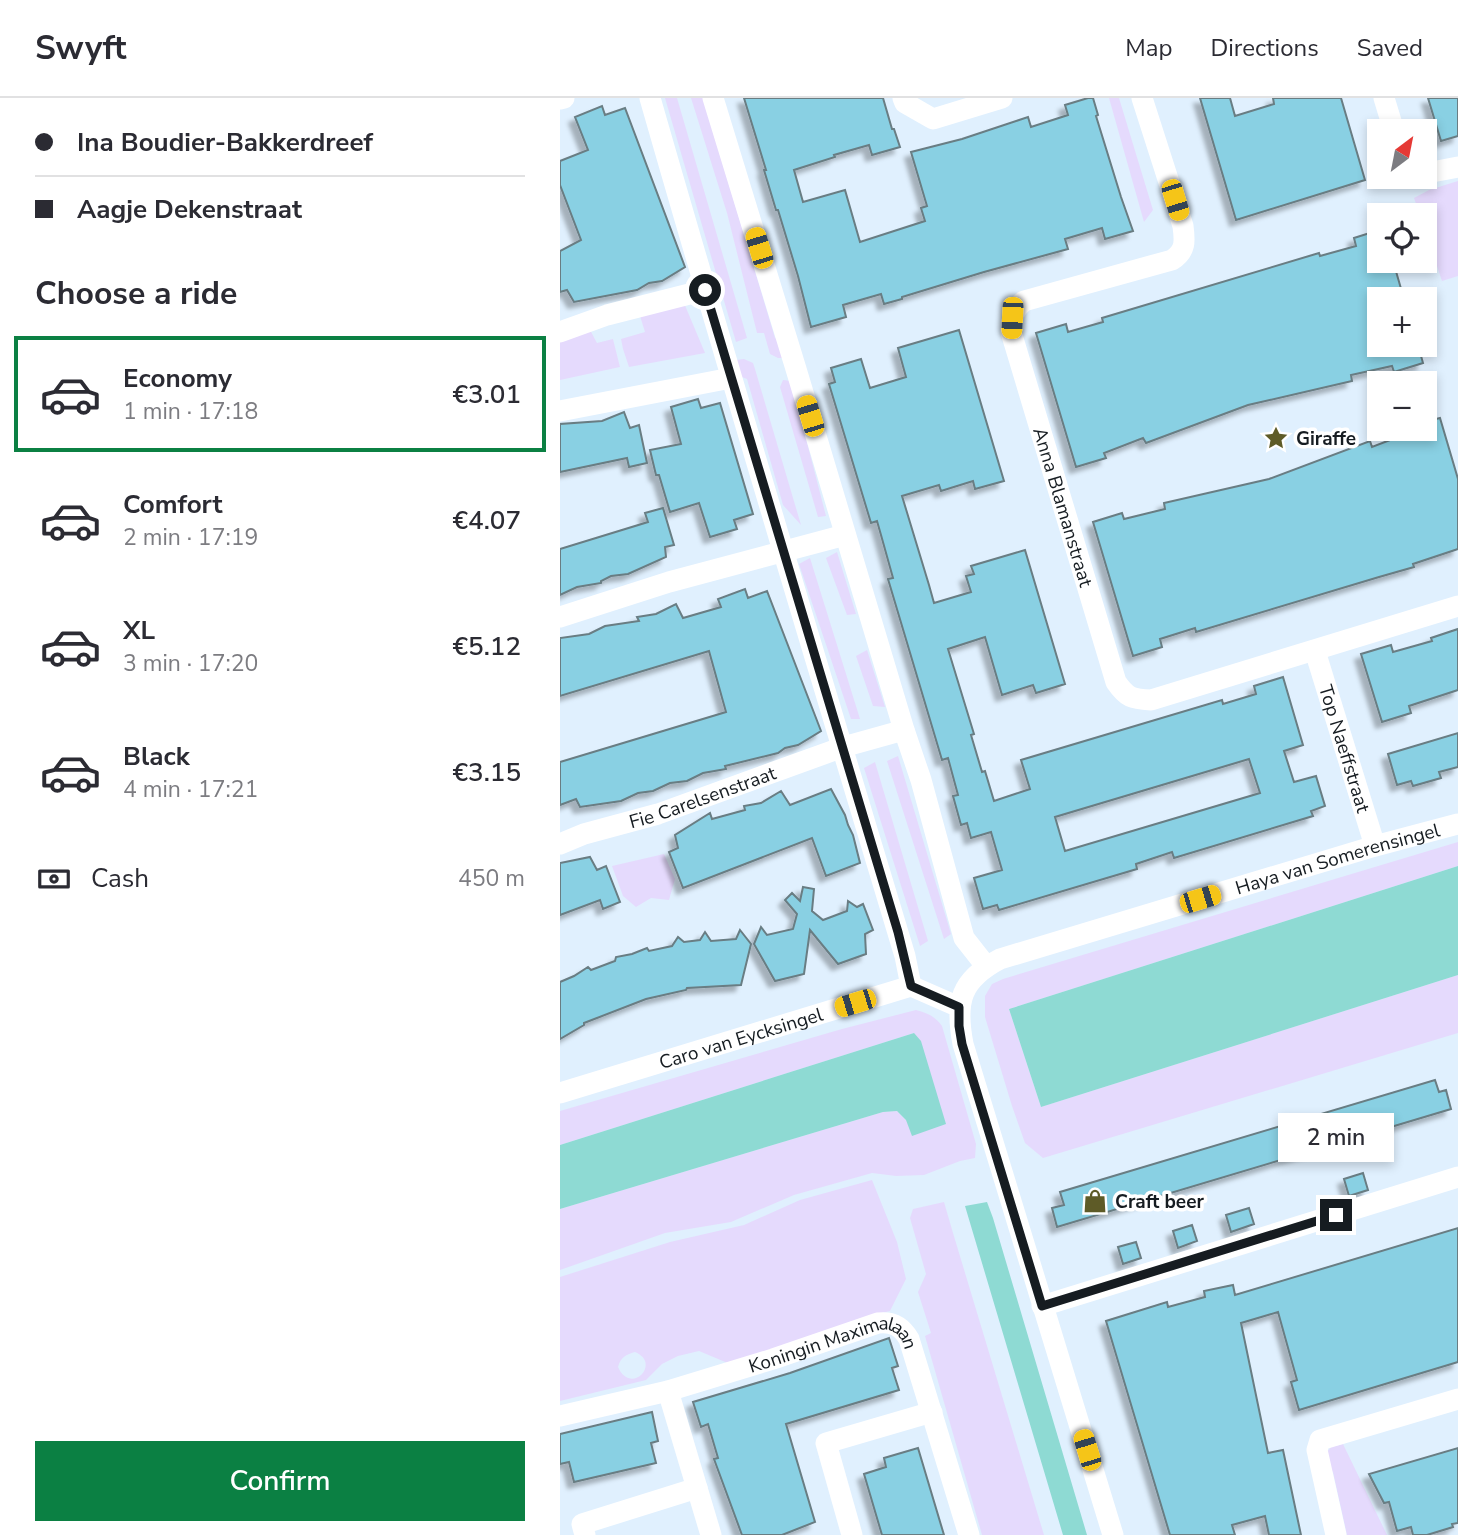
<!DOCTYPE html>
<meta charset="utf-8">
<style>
:root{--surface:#fff;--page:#f7f7f7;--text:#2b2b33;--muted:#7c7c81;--line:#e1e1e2;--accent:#0b8043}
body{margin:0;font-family:"Nunito Sans",sans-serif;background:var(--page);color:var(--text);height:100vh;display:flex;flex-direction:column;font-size:26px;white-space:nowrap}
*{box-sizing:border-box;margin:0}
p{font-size:23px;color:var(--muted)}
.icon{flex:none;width:38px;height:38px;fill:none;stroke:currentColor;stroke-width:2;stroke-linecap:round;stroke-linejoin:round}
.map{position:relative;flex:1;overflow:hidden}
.sheet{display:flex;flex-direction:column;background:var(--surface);width:560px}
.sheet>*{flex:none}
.guide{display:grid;align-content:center;height:154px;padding:0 35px;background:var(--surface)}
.needle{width:46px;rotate:32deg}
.tools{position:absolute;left:807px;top:21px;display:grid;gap:14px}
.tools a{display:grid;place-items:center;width:70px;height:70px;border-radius:0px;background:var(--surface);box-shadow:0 4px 10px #0003;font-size:35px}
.end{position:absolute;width:32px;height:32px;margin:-16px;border:9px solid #161c21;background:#fff;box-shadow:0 0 0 4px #fff}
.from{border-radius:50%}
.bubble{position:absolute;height:49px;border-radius:0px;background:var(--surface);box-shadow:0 4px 10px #0003;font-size:23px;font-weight:600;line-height:49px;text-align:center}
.car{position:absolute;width:21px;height:42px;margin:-21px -10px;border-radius:9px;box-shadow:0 0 5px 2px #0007;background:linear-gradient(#f5c518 24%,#345 0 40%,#f5c518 0 76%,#345 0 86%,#f5c518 0)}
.guide b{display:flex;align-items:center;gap:24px;height:66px;font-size:26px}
.guide b+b{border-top:2px solid var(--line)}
.guide i{width:18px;height:18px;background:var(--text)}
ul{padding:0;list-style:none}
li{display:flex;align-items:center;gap:21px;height:116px;margin:0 14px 10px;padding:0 21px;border:4px solid transparent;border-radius:0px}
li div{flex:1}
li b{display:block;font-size:26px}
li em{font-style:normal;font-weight:600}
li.active{border-color:var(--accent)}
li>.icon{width:63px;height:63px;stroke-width:1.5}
h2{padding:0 35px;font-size:32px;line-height:84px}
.pay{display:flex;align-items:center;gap:18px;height:77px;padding:0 35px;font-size:26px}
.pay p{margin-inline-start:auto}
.primary-button{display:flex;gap:14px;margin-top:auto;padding:14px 35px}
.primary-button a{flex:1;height:80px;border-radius:0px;background:var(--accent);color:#fff;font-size:28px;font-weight:600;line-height:80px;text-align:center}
header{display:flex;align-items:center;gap:42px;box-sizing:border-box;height:98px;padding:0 35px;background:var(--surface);border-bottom:2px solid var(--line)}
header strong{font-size:33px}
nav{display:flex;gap:38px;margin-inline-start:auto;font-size:24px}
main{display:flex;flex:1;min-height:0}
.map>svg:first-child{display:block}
</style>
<header>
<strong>Swyft</strong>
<nav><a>Map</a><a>Directions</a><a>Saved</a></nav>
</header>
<main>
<section class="sheet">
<div class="guide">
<b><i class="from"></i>Ina Boudier-Bakkerdreef</b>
<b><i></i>Aagje Dekenstraat</b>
</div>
<h2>Choose a ride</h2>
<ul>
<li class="active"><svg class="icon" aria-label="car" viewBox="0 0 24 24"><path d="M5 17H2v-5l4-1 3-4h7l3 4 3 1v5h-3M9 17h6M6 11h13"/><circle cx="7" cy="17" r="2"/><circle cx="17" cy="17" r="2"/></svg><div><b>Economy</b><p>1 min · 17:18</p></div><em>€3.01</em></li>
<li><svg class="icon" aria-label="car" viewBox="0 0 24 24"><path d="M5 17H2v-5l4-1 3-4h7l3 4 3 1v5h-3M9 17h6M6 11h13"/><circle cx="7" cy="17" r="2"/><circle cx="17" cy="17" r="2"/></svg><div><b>Comfort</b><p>2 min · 17:19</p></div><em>€4.07</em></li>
<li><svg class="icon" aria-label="car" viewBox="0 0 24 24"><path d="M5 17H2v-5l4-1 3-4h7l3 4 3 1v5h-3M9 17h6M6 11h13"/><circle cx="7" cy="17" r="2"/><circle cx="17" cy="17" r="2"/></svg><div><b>XL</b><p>3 min · 17:20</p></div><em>€5.12</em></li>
<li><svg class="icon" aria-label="car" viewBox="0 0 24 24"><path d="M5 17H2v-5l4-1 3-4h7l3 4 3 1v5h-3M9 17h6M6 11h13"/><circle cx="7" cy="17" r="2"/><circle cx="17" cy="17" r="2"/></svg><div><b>Black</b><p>4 min · 17:21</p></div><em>€3.15</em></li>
</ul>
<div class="pay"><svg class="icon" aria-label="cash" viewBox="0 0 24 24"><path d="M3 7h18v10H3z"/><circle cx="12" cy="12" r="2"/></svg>Cash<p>450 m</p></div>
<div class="primary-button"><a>Confirm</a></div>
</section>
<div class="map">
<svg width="898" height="1437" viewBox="0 0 898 1437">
<defs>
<filter id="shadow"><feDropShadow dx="-6" dy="6" stdDeviation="2" flood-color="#0004"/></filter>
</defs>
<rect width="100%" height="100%" fill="#e0f0fe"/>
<path fill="#e5dafd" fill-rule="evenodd" d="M 105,0 L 117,0 L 187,240 L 176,244 Z
M 131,0 L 143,0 L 215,240 L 222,243 L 227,260 L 218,260 L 210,256 L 204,235 L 197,235 L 167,115 Z
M 549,0 L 559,0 L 593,112 L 584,124 Z
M 898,83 L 898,178 L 882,183 L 865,132 L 864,117 L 860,117 L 854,100 L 869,92 Z
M 124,205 L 145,255 L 69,269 L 63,251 L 61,241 L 85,234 L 80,218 Z
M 30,232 L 37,245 L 53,241 L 60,269 L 0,282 L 0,244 Z
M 184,261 L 193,265 L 195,271 L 241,427 L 223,407 L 187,281 L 179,278 L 176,262 Z
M 223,282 L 231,283 L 266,418 L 258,419 L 220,289 Z
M 277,454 L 296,516 L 287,517 L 266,460 Z
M 250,460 L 300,621 L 291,621 L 239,466 Z
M 307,552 L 325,609 L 313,608 L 296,558 Z
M 338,658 L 391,836 L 384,841 L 327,663 Z
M 315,664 L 368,843 L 360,848 L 304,670 Z
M 898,744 L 898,768 L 449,911 L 481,1009 L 898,877 L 898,935 L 483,1060 L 465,1045 L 452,1008 L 425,919 L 425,898 L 432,886 L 443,881 Z
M 104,756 L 115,781 L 109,802 L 91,800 L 76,809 L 63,798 L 52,768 Z
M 356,912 C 367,915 375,918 382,928 L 416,1046 L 415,1060 L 400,1063 L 364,1077 L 336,1078 L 312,1075 L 234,1097 L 171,1124 L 105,1135 L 0,1172 L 0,1111 L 323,1014 L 337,1013 L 346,1022 L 354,935 L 0,1047 L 0,1013 L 282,931 Z
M 312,1082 L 337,1144 L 346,1181 L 330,1213 L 306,1219 L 170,1266 L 139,1253 L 118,1258 L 102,1266 L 86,1282 L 0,1303 L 0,1179 L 110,1144 L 184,1127 L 240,1102 ZM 75,1254 C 102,1265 71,1298 58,1269 C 61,1259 65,1257 75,1254 Z
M 384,1104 L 393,1135 L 484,1437 L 422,1437 L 365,1238 L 371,1235 L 358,1194 L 366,1176 L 350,1120 L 353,1111 Z
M 783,1346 L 827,1437 L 787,1437 L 773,1374 L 766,1368 L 764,1358 L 771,1349 Z"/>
<path fill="#8edad3" d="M 898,768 L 898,877 L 481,1009 L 449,911 Z
M 354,935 L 361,943 L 386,1026 L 352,1038 L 346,1022 L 337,1013 L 323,1014 L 0,1111 L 0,1047 Z
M 427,1104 L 433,1120 L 527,1437 L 503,1437 L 405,1108 Z"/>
<path fill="#89d0e3" stroke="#697d83" stroke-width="2" fill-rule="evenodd" filter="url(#shadow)" d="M 184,0 L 323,0 L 332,31 L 334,31 L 340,49 L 312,57 L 309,47 L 274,57 L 275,59 L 234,72 L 243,104 L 285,92 L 300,144 L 365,123 L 361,110 L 367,108 L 351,54 L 402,41 L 468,19 L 471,29 L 508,17 L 505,7 L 528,0 L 533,0 L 538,17 L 536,18 L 561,99 L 573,133 L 545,141 L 542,130 L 505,141 L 508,151 L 424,174 L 342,199 L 342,201 L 324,206 L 321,196 L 283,207 L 286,219 L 251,229 L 238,178 L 218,112 L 216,112 L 204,72 L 206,72 Z
M 640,0 L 670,0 L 675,18 L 714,6 L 713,0 L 781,0 L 805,82 L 676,122 Z
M 868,0 L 898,0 L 898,38 L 881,43 Z
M 42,8 L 45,17 L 65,10 L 125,169 L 102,183 L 89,185 L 77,192 L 14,204 L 7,192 L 0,194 L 0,153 L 21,142 L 0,87 L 0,63 L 28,52 L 15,19 Z
M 819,132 L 819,163 L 833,163 L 844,201 L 819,201 L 819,247 L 858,247 L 863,265 L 834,274 L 832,268 L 791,277 L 792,283 L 688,307 L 586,345 L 583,340 L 544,355 L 546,360 L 516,369 L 476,235 L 506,226 L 508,234 L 543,224 L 542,220 L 759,155 L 760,158 L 796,148 L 794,140 Z
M 399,232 L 444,383 L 415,391 L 413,383 L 381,393 L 379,387 L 342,398 L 369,487 L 374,505 L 411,494 L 406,478 L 414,476 L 411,468 L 465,452 L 505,586 L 476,595 L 473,587 L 442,597 L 425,539 L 388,551 L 414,636 L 411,637 L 422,674 L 425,673 L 434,703 L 470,691 L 461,662 L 662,602 L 663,606 L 696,596 L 694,588 L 723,579 L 743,647 L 724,653 L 734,684 L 756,678 L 765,708 L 751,713 L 753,718 L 614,760 L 612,754 L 576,766 L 577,771 L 439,812 L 437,807 L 423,811 L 414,780 L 442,772 L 431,734 L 411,740 L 407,725 L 401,727 L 393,698 L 398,697 L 388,660 L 382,662 L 328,481 L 333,480 L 321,437 L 317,423 L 311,425 L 269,286 L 275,284 L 271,270 L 301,261 L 310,290 L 346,279 L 338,250 ZM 689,661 L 700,695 L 505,753 L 495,719 Z
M 138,301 L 141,310 L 160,305 L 193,416 L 174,422 L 177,431 L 150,439 L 139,405 L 110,414 L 99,377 L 96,377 L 90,352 L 121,346 L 111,309 Z
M 64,314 L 70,330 L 79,327 L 87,365 L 69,369 L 67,360 L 0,374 L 0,326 L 42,323 Z
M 880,320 L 898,381 L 898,451 L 853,466 L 854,469 L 819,479 L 636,534 L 635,530 L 600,541 L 602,549 L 573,558 L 533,424 L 562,415 L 564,421 L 605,411 L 604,405 L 709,381 L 810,343 L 812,349 L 859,331 L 864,331 L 864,324 Z
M 103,410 L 114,447 L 105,449 L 106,459 L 68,476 L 51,478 L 41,483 L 41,485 L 17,489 L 0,497 L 0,451 L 88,424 L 85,415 Z
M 185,491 L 188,500 L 207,493 L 261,633 L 238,647 L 225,650 L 218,655 L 165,668 L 166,671 L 143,675 L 127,683 L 110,685 L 93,693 L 78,695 L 61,703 L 20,709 L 16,701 L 0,707 L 0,664 L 166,614 L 149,553 L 0,598 L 0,540 L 29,536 L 45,528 L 79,523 L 77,519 L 96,516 L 116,506 L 123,520 L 161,509 L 158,501 Z
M 898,531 L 898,592 L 849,608 L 851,615 L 822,624 L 801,556 L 831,547 L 833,554 L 872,543 L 871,540 Z
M 898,635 L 898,669 L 879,674 L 881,680 L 853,688 L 851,683 L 837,687 L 828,656 Z
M 271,691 L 285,717 L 288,727 L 293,737 L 300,765 L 266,778 L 252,740 L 123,790 L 109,754 L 118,750 L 115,737 L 150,715 L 152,721 L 185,712 L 184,708 L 201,705 L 221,693 L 230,707 Z
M 30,759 L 37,772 L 46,768 L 60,804 L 43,811 L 40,802 L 0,817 L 0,765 Z
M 243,789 L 254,791 L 252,813 L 263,822 L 287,813 L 288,803 L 297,809 L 303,806 L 313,832 L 305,836 L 306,856 L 278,866 L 250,832 L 244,876 L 215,883 L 194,846 L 201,829 L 207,837 L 233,831 L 237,816 L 225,802 L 232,795 L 240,803 Z
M 180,832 L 191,846 L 181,887 L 127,890 L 126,892 L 86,901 L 24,925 L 24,927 L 0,941 L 0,884 L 14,878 L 28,869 L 31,872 L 55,863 L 56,859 L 72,856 L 87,850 L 89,853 L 112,848 L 118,839 L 124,844 L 140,842 L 145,834 L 151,843 L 176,841 Z
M 875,982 L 879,994 L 886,992 L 891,1011 L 497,1129 L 492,1110 L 504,1107 L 500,1094 Z
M 803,1075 L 808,1092 L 789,1098 L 784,1081 Z
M 689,1110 L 694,1126 L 671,1134 L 666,1117 Z
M 632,1127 L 637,1143 L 618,1150 L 613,1133 Z
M 898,1130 L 898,1264 L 739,1312 L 731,1284 L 737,1282 L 718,1214 L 681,1225 L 708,1355 L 723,1352 L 741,1437 L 709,1437 L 705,1418 L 672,1427 L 675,1437 L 610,1437 L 546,1223 L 607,1204 L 608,1209 L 645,1199 L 644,1193 L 673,1187 L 675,1197 Z
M 576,1144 L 581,1160 L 563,1166 L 558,1149 Z
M 329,1240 L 338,1268 L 332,1270 L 339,1292 L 226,1326 L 255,1424 L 222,1437 L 182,1437 L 154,1361 L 158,1360 L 148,1326 L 141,1329 L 133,1304 L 230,1275 Z
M 92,1314 L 98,1343 L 91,1345 L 96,1365 L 14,1384 L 9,1364 L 0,1366 L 0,1336 Z
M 358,1350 L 384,1437 L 322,1437 L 304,1376 L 326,1369 L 324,1360 Z
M 898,1350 L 898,1425 L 892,1426 L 893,1429 L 867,1437 L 853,1437 L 851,1429 L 837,1433 L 829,1404 L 824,1405 L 809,1376 Z"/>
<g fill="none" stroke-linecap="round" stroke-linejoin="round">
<g stroke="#fff" stroke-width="21">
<path d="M 90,0 C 172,287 259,572 345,858 L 351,888"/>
<path d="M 153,0 L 236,271 L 344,632 L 361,682 L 404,840 L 426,868"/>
<path d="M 343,0 L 345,5 L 373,21 L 442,0"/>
<path id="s1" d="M 582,0 L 623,128 C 625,143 626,153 612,162 L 464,203 C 453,212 452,220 451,234 L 556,584 C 567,600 572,601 591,602 L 898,508"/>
<path d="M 824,0 L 834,33"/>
<path d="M 0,1 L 4,0"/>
<path d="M 864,72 L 872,74 L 898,69"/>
<path d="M 0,234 L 47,217 L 145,192"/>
<path d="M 0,313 L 171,280"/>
<path d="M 0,519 L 109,484 L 285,437"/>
<path id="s2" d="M 755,553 L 815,748"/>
<path id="s3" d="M 0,746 L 24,736 L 98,716 L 283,649 L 344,632"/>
<path id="s4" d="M 0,995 L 351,888 L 399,909"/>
<path d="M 482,1208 L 898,1079"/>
<path d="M 108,1293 L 151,1437"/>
<path id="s5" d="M 0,1318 L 108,1293 L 213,1261 L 318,1225 C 333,1223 342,1229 349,1241 L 409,1437"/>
<path d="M 25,1437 L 22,1426 L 137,1390"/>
<path d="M 292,1437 L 266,1345 L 372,1314"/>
<path id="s6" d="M 553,1437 L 403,946 C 395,904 400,882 440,861 L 815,748 L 898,726"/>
<path d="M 776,1437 L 757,1352 L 760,1342 L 898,1301"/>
</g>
</g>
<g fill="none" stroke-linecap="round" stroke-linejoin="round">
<path stroke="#161c21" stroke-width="9" d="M 145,192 L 338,834 L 351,888 L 399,909 L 399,928 L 402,946 L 482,1208 L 776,1117"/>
</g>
<defs>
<g id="sight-bare" transform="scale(1.89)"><path d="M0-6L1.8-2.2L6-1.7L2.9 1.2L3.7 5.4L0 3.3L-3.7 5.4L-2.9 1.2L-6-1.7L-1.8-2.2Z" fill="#5e5b27" stroke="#fff" stroke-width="2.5" paint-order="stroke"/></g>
<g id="shop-bare" transform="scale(1.89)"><path d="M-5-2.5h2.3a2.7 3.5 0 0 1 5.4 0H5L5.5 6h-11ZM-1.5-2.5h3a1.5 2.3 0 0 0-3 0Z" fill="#5e5b27" stroke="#fff" stroke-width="2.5" paint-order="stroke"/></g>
</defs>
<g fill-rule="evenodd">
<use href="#sight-bare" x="716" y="340"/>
<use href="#shop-bare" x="535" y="1103"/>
</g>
<g text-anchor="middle" stroke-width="7" stroke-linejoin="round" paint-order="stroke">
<g font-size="19" font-weight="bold" fill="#161c21" stroke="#fff" text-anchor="start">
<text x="736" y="347">Giraffe</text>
<text x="555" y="1110">Craft beer</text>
</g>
<g font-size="19" fill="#161c21" stroke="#fff">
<text dy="7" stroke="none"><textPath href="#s1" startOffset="544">Anna Blamanstraat</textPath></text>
<text dy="7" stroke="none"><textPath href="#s2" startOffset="102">Top Naeffstraat</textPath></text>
<text dy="7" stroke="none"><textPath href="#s3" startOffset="150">Fie Carelsenstraat</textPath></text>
<text dy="7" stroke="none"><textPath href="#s6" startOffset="968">Haya van Somerensingel</textPath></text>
<text dy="7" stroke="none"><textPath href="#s4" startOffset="189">Caro van Eycksingel</textPath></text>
<text dy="7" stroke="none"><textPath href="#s5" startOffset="287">Koningin Maximalaan</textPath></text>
</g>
</g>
</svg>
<div class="tools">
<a><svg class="needle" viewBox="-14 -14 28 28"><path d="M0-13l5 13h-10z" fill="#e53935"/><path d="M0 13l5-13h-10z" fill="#7c7c81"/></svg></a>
<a><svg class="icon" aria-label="locate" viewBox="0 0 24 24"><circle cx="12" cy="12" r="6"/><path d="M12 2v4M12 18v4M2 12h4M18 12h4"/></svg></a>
<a>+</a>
<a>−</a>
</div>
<i class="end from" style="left:145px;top:192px"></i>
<i class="end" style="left:776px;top:1117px"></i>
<div class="bubble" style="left:718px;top:1015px;width:116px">2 min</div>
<i class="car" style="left:615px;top:102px;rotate:163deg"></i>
<i class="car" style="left:199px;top:150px;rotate:343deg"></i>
<i class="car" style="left:452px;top:220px;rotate:183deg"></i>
<i class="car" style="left:250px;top:318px;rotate:343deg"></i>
<i class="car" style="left:640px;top:801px;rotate:73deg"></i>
<i class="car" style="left:295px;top:905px;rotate:253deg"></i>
<i class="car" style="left:527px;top:1352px;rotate:343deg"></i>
</div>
</main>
